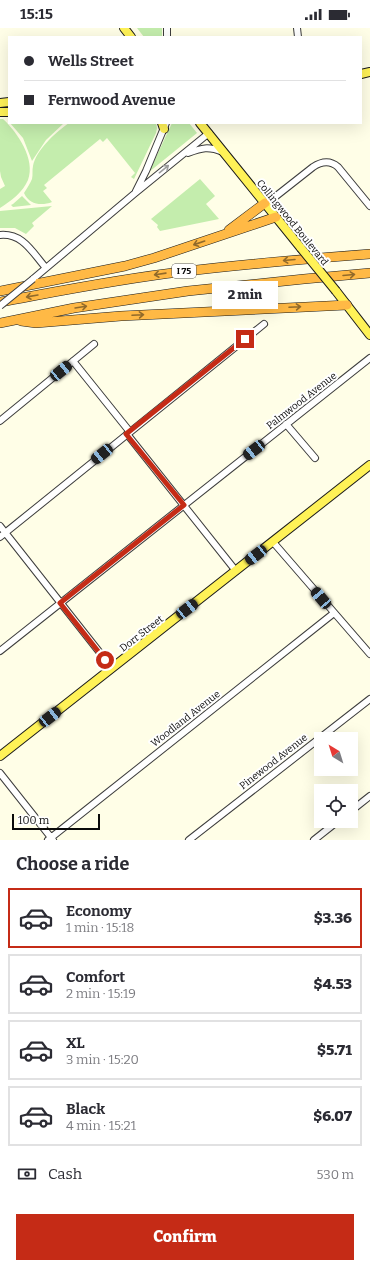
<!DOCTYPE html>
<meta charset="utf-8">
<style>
:root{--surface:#fff;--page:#f7f7f7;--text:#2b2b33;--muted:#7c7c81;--line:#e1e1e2;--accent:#c52b16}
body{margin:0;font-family:Bitter,serif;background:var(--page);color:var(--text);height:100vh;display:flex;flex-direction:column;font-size:15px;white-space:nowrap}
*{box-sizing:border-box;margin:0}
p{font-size:13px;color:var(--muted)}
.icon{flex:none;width:22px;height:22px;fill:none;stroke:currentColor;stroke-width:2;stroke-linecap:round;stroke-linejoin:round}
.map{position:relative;height:812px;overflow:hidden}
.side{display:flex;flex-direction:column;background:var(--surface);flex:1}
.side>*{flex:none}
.banner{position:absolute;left:8px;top:8px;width:354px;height:88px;border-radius:0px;box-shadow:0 4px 16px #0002;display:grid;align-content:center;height:88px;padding:0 16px;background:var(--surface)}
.needle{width:26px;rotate:322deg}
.buttons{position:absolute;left:314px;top:704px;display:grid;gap:8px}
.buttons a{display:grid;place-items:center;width:44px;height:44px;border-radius:0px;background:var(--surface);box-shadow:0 4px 16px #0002;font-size:20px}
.scale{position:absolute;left:12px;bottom:10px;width:88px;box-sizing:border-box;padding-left:4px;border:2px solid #0a0a0a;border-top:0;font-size:11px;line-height:14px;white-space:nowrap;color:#0a0a0a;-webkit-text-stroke:3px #fff;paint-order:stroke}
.end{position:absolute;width:18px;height:18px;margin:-9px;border:5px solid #c52b16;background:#fff;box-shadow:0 0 0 2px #fff}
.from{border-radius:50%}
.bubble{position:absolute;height:28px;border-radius:0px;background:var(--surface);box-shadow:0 4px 16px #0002;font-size:13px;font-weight:800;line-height:28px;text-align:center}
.car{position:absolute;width:12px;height:24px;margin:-12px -6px;border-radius:5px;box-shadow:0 0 3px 1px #0007;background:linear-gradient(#222 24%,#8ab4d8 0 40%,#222 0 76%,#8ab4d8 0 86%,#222 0)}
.banner b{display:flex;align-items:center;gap:14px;height:38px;font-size:15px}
.banner b+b{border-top:1px solid var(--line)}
.banner i{width:10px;height:10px;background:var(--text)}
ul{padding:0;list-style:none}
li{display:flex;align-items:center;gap:12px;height:60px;margin:0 8px 6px;padding:0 8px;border:2px solid var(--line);border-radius:0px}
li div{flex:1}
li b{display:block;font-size:15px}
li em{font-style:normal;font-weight:800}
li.on{border-color:var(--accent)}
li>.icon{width:36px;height:36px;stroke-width:1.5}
h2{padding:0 16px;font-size:18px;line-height:48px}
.pay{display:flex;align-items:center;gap:10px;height:44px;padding:0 16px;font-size:15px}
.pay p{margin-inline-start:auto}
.action{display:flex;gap:8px;margin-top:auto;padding:8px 16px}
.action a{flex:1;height:46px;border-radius:0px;background:var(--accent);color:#fff;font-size:16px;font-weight:800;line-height:46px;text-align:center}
.status{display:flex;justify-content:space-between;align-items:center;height:28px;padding:0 20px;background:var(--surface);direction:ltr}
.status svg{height:11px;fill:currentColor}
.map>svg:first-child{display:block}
</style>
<div class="status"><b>15:15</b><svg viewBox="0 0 49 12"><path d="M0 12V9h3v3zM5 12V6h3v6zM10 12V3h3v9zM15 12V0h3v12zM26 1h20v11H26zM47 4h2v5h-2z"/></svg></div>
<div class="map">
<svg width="370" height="812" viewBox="0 0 370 812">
<rect width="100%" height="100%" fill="#fffee7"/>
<path fill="#c4edad" d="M 137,0 L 162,0 L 162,9 L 144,9 Z
M 0,91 L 3,91 C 17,104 36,131 28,152 C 23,164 11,173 0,180 L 0,161 L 5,158 L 1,149 L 0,143 Z
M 10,95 L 64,95 L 46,112 L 32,133 L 23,110 Z
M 69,95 L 156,95 L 157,100 L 156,105 L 134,151 L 131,149 L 135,145 L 107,110 L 103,114 L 100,111 L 44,157 L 47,160 L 43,163 L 52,174 C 42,178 29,177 24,165 C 27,160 30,156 32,151 C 33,147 32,142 33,138 C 36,122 56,104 69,95 Z
M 172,95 L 189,95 L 197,105 L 149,144 Z
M 200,151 L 215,168 L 206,176 L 219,191 L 160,203 L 157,199 L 158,197 L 151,191 Z
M 22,168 L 31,177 L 13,179 L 11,177 L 13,176 Z
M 52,178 L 32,195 L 34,198 L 26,206 L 15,200 L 0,200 L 0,183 Z"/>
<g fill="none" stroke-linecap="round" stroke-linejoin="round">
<g stroke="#3d3d3d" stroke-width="8">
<path id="minor" d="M 167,0 L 167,9
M 297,0 L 298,9
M 188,125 C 202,120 208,118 223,124
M 136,163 L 146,143 L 166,95
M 266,176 L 313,139 C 322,133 330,132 338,139 L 370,178
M 0,207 C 23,205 32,224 46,240
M 33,251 L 134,166 L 209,105
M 73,333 L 130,404
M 0,393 L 94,316
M 286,396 L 315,430
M 127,406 L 236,543
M 0,498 L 112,640
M 0,509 L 264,296
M 273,514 L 370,626
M 0,623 L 370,330
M 0,745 L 53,812
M 351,783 L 370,768
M 48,812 L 334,585
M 189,812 L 370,671
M 314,812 L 338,793"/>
</g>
<g stroke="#1b1b1b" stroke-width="10">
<path id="major" d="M 124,0 L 131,9
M 361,46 L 370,44
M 0,75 L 9,74
M 0,84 L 9,84
M 162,95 L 164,101
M 200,95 L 301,220
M 336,263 L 370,307
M 0,728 L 370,437"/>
</g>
<g stroke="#1b1b1b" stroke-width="10">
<path id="highway" d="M 229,202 L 265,175
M 0,263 L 125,238 L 154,230 L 276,189
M 0,274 C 60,263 119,251 180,244 C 243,236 306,231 370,226
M 21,293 L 36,295 L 121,288 L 347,277
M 0,295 L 74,280 L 188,263 L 304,251 L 370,245"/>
</g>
<use href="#minor" stroke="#fff" stroke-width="6"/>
<use href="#major" stroke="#fff257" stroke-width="8"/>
<use href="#highway" stroke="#ffb945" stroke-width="9"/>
<g stroke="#3d3d3d" stroke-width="8" stroke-linecap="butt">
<path id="minor-bridge" d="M 0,278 L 33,251"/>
</g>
<g stroke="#1b1b1b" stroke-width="10" stroke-linecap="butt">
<path id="major-bridge" d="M 301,220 L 336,263"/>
</g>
<use href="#minor-bridge" stroke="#fff" stroke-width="6"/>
<use href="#major-bridge" stroke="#fff257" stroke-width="8"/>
</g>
<defs><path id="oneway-shaft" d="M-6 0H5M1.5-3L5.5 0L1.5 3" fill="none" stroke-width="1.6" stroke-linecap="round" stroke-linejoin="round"/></defs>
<use stroke="#9d9d9d" href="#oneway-shaft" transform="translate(164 141) rotate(-39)"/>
<g stroke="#916a2a">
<use href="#oneway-shaft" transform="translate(199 215) rotate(161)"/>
<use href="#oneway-shaft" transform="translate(289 232) rotate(175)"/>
<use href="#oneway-shaft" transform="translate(160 246) rotate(172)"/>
<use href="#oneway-shaft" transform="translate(349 247) rotate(-5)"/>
<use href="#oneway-shaft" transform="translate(32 268) rotate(170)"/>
<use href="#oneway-shaft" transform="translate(81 279) rotate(-9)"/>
<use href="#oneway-shaft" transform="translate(295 279) rotate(-3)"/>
<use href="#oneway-shaft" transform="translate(138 287) rotate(-3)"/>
</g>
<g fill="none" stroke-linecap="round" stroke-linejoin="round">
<path stroke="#c52b16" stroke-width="5" d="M 105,632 L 60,575 L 184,477 L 126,406 L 245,311"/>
</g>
<g text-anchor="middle" stroke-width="4" stroke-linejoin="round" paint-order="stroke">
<rect fill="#fff" stroke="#545454" stroke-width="1" x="172" y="236" width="24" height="14" rx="3"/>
<g font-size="9" font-weight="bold" fill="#0a0a0a">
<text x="184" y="246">I 75</text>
</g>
<g font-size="10" fill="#0a0a0a" stroke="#fff">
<text transform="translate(293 194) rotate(51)" y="4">Collingwood Boulevard</text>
<text transform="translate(301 372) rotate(-38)" y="4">Palmwood Avenue</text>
<text transform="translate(141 605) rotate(-38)" y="4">Dorr Street</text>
<text transform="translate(185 690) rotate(-38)" y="4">Woodland Avenue</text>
<text transform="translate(273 733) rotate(-38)" y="4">Pinewood Avenue</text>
</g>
</g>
</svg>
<div class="buttons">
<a><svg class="needle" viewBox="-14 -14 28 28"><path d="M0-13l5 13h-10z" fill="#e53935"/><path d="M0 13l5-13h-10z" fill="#7c7c81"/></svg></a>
<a><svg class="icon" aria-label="locate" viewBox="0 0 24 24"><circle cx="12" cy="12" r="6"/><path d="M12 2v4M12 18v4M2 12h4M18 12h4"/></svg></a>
</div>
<div class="scale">100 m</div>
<i class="end from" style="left:105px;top:632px"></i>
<i class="end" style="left:245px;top:311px"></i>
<div class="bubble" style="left:212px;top:253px;width:66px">2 min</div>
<i class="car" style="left:61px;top:343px;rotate:51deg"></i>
<i class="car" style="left:254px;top:422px;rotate:232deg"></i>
<i class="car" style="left:102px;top:426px;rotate:231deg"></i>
<i class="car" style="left:256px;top:527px;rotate:232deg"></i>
<i class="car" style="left:321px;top:570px;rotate:320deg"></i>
<i class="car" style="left:187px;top:581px;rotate:52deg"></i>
<i class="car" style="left:50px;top:689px;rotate:52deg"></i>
<div class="banner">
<b><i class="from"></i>Wells Street</b>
<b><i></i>Fernwood Avenue</b>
</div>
</div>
<section class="side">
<h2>Choose a ride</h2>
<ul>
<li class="on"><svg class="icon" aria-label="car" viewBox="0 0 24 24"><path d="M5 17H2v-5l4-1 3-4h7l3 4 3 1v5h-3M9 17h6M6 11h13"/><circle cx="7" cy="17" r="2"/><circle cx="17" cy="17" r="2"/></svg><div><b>Economy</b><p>1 min · 15:18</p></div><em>$3.36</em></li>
<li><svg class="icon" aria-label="car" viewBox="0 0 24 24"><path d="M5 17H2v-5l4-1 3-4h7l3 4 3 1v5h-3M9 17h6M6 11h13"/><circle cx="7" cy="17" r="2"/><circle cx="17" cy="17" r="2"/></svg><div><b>Comfort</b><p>2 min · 15:19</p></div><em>$4.53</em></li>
<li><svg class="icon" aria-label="car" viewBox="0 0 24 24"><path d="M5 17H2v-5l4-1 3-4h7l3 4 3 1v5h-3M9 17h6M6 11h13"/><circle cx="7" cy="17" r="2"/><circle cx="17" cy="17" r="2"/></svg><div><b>XL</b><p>3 min · 15:20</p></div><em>$5.71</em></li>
<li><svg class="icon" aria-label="car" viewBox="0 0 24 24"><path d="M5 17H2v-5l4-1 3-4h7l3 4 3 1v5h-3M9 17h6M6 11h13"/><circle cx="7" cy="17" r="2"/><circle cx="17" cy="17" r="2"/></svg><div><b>Black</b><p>4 min · 15:21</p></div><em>$6.07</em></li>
</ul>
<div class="pay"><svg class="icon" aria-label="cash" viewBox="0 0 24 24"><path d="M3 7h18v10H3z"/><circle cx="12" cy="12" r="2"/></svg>Cash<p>530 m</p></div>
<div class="action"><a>Confirm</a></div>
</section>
